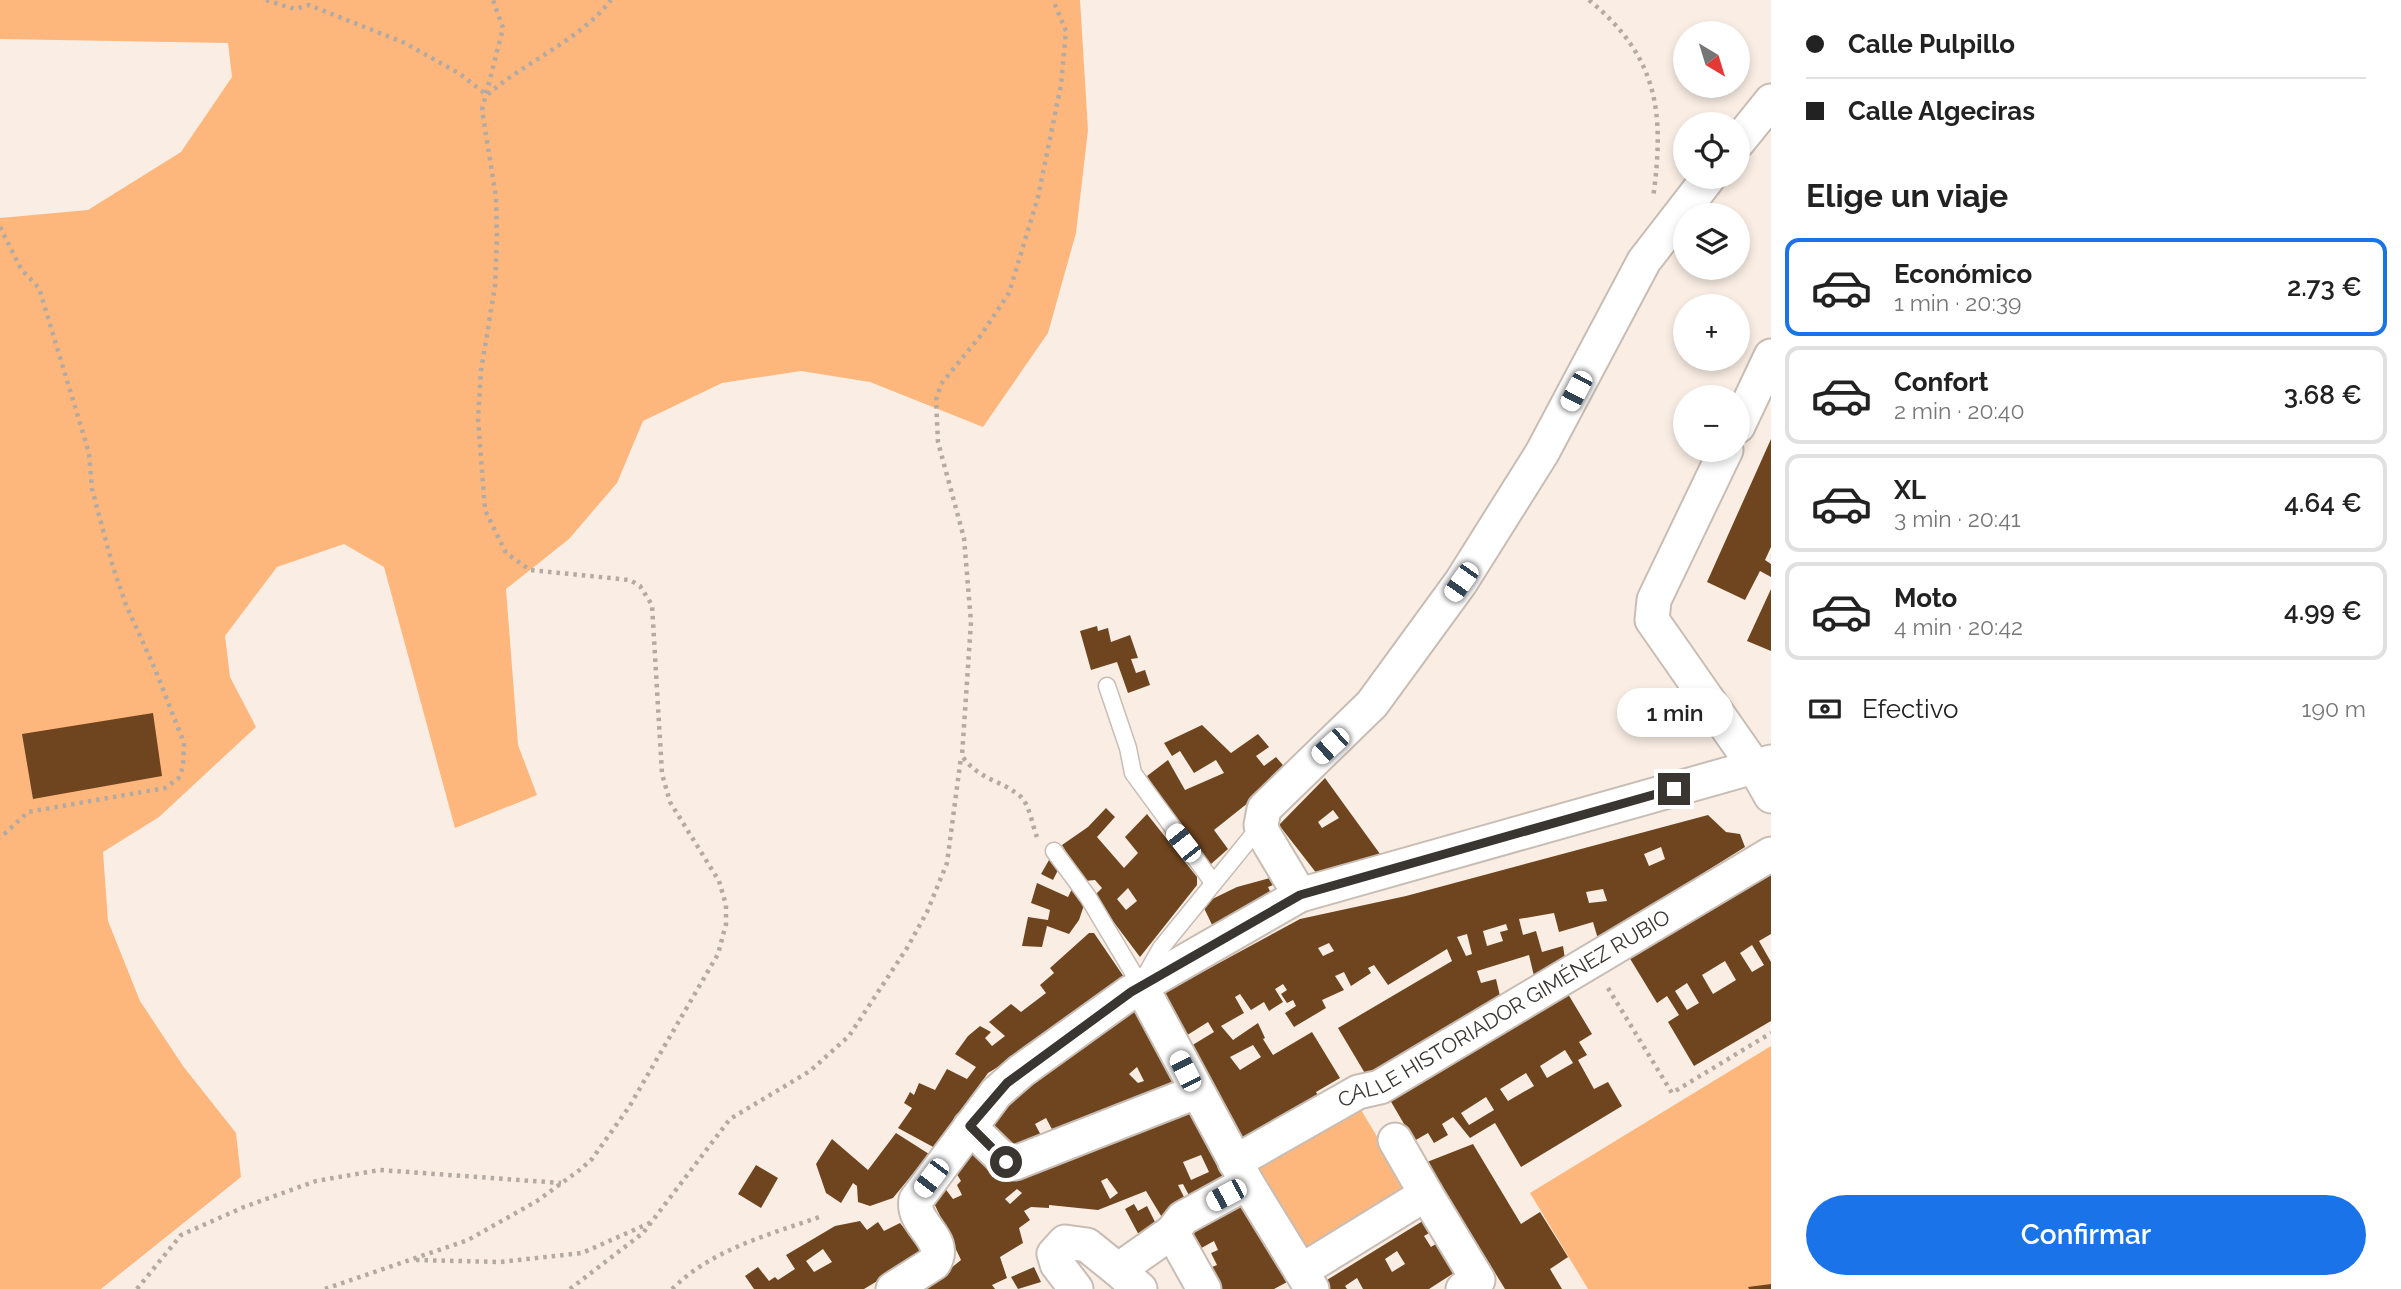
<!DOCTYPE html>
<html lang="es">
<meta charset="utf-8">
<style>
:root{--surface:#fff;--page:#f2f2f2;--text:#222;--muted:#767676;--line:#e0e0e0;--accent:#1a73e8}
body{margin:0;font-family:Raleway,sans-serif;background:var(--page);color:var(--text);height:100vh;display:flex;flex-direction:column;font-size:26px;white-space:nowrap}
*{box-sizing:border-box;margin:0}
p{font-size:23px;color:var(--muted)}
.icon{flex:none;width:38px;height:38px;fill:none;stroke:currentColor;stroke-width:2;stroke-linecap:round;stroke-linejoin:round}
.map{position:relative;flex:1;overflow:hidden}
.sheet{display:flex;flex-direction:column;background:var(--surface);width:630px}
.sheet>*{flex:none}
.hud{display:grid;align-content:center;height:154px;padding:0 35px;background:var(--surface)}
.needle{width:46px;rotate:142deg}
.buttons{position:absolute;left:1673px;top:21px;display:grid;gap:14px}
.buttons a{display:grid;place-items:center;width:77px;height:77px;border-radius:50%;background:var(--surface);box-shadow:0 4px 10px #0003;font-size:35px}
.end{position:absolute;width:32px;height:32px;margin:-16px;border:9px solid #393531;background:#fff;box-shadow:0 0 0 4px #fff}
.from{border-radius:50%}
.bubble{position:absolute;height:49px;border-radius:24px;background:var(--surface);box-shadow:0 4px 10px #0003;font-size:23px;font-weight:600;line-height:49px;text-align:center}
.car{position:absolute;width:21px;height:42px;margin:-21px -10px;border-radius:9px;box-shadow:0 0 5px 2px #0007;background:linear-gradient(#fff 24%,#345 0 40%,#fff 0 76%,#345 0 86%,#fff 0)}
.hud b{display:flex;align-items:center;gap:24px;height:66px;font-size:26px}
.hud b+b{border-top:2px solid var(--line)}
.hud i{width:18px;height:18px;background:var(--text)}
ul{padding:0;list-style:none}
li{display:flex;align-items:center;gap:21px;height:98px;margin:0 14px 10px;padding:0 21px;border:4px solid var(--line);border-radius:14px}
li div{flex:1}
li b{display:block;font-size:26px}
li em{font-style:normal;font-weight:600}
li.on{border-color:var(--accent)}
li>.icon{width:63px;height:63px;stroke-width:1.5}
h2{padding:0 35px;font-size:32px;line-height:84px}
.pay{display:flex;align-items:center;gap:18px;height:77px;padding:0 35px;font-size:26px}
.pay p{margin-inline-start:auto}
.action{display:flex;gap:14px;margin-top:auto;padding:14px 35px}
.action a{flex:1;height:80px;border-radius:42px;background:var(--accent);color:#fff;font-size:28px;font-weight:600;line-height:80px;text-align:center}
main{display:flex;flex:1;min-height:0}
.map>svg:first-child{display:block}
</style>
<main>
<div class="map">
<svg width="1771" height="1289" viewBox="0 0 1771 1289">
<rect width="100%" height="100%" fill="#faeee4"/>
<path fill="#fdb77d" d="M 0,0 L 1080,0 L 1088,130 L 1076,233 L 1048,333 L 983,427 L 870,382 L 801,371 L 722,383 L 643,421 L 617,483 L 569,539 L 506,589 L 518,745 L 537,795 L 455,828 L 384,567 L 344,544 L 277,567 L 225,636 L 230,677 L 256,727 L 159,817 L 103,852 L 108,921 L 140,1001 L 183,1066 L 236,1133 L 241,1177 L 101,1289 L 0,1289 L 0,218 L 88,210 L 181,152 L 232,77 L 228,43 L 0,39 Z
M 1771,1046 L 1771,1289 L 1588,1289 L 1530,1193 Z
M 1357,1103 L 1407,1187 L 1302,1252 L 1251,1166 Z"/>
<path fill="#6f451f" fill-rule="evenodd" d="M 1771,439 L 1771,547 L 1765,560 L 1771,564 L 1771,577 L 1760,571 L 1745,600 L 1707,582 Z
M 1771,589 L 1771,651 L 1747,641 Z
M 1097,626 L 1098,631 L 1108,628 L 1111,642 L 1130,635 L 1138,658 L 1131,659 L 1136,673 L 1145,670 L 1150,685 L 1128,693 L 1117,662 L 1091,670 L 1080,631 Z
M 153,713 L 162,776 L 33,799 L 22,734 Z
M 1202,725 L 1231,753 L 1258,734 L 1269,747 L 1256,756 L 1264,766 L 1276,757 L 1288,771 L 1214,830 L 1228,849 L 1211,864 L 1205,864 L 1176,824 L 1147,776 L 1168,760 L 1185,790 L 1224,773 L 1216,760 L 1194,773 L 1180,751 L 1172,756 L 1164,743 Z
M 1325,778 L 1388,865 L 1321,879 L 1279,825 ZM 1333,810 L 1339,818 L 1322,828 L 1318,822 Z
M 1106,808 L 1115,817 L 1097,837 L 1124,868 L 1138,853 L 1125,837 L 1147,814 L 1197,877 L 1197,885 L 1140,957 L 1094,896 L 1102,888 L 1095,880 L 1084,881 L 1062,845 L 1088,827 ZM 1128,888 L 1137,901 L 1126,910 L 1117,899 Z
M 1708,815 L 1726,832 L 1740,834 L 1745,847 L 1598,939 L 1593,922 L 1559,932 L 1554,913 L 1519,919 L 1523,935 L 1536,931 L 1542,952 L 1563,946 L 1565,959 L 1534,976 L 1529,955 L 1477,971 L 1481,983 L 1496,979 L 1500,996 L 1366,1075 L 1338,1028 L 1452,961 L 1447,949 L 1388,985 L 1374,965 L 1368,968 L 1371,973 L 1351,986 L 1344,972 L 1335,976 L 1344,990 L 1322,1000 L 1326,1008 L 1294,1027 L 1285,1013 L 1296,1006 L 1293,1000 L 1287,1003 L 1281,994 L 1287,990 L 1283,984 L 1275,989 L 1283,1002 L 1269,1011 L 1264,1002 L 1251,1010 L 1240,994 L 1235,997 L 1244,1013 L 1221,1026 L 1233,1040 L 1258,1023 L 1265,1038 L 1263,1039 L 1273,1055 L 1312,1032 L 1340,1078 L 1316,1092 L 1322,1102 L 1243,1148 L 1186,1049 L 1214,1032 L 1208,1022 L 1181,1039 L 1160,995 L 1300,919 L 1406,896 ZM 1661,847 L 1665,859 L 1649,866 L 1644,854 ZM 1603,889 L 1607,901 L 1589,903 L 1586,892 ZM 1506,924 L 1508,930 L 1500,932 L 1503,941 L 1487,946 L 1483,931 ZM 1467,934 L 1472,954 L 1466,956 L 1457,937 ZM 1329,943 L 1334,951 L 1323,956 L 1318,948 ZM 1253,1045 L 1261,1057 L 1240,1070 L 1230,1057 Z
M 1049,860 L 1058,870 L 1053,880 L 1041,874 Z
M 1771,873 L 1771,934 L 1759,941 L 1771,962 L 1771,1021 L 1694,1066 L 1668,1022 L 1679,1015 L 1667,996 L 1657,1003 L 1629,957 ZM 1752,945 L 1764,965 L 1752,972 L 1740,953 ZM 1725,961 L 1736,980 L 1713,994 L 1702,975 ZM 1687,983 L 1699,1003 L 1687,1010 L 1675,991 Z
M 1270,878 L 1273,885 L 1268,887 L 1276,904 L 1217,935 L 1202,904 L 1237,887 Z
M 1037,883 L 1068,897 L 1073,887 L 1085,902 L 1079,920 L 1069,934 L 1047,926 L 1042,947 L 1022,946 L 1028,917 L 1048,920 L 1050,910 L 1031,903 Z
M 1089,933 L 1094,933 L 1124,977 L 1026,1050 L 988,1073 L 935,1148 L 898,1128 L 912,1108 L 904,1103 L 910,1092 L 914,1095 L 919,1083 L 935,1090 L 947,1069 L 967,1079 L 976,1067 L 955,1054 L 968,1036 L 980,1026 L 991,1032 L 985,1038 L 992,1046 L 1005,1036 L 989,1022 L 1011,1004 L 1021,1012 L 1046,993 L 1040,985 L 1054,973 L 1050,968 Z
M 1568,994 L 1592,1034 L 1579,1042 L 1587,1055 L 1578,1060 L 1594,1089 L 1608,1082 L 1622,1106 L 1521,1167 L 1495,1123 L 1470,1138 L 1453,1117 L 1442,1124 L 1448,1135 L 1434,1143 L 1428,1133 L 1414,1141 L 1390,1100 ZM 1565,1050 L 1573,1063 L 1547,1078 L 1540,1066 ZM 1526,1073 L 1534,1086 L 1508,1101 L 1500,1089 ZM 1486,1097 L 1494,1110 L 1469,1125 L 1461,1113 Z
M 1137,1006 L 1175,1078 L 1172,1086 L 1054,1133 L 1046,1118 L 1035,1124 L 1043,1139 L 1012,1153 L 987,1129 L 1011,1098 ZM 1137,1067 L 1144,1081 L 1138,1083 L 1129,1074 Z
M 1191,1107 L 1232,1182 L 1192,1201 L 1183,1184 L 1178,1185 L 1187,1203 L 1166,1224 L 1146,1191 L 1098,1210 L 1049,1205 L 1049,1208 L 1031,1207 L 1024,1211 L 1030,1220 L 1019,1228 L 1023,1243 L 1000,1257 L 1007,1278 L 992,1285 L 995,1289 L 925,1289 L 961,1260 L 933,1201 L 944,1187 L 953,1199 L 962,1195 L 957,1185 L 961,1181 L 955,1171 L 977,1144 L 1008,1181 ZM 1201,1155 L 1209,1172 L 1191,1180 L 1183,1162 ZM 1107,1178 L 1118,1193 L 1110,1199 L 1101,1181 ZM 1017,1189 L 1022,1193 L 1010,1204 L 1005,1199 Z
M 896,1133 L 929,1154 L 893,1198 L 870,1206 L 858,1202 L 857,1186 L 853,1183 L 841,1203 L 826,1193 L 816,1164 L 832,1139 L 868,1170 Z
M 1473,1144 L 1521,1224 L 1540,1212 L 1568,1257 L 1550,1269 L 1562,1289 L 1505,1289 L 1427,1162 Z
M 756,1165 L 778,1178 L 761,1208 L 738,1194 Z
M 1244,1199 L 1291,1280 L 1274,1289 L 1218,1289 L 1207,1269 L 1217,1265 L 1211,1253 L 1218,1250 L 1214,1241 L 1196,1251 L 1183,1228 Z
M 1134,1204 L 1138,1211 L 1147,1206 L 1158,1228 L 1140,1237 L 1125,1209 Z
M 1426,1219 L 1433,1231 L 1424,1236 L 1431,1247 L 1439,1242 L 1457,1271 L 1429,1289 L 1363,1289 L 1357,1278 L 1345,1286 L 1347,1289 L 1326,1289 L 1322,1283 ZM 1397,1251 L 1405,1264 L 1392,1272 L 1385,1259 Z
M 860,1221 L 867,1230 L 878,1222 L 884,1231 L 900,1223 L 924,1253 L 864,1289 L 754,1289 L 745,1276 L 758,1267 L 769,1281 L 775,1277 L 778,1280 L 795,1269 L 786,1255 L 835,1226 ZM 823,1249 L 832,1262 L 814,1272 L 806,1261 Z
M 1034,1267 L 1041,1282 L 1018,1289 L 1011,1277 Z
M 1771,1284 L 1771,1289 L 1749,1289 L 1748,1287 Z"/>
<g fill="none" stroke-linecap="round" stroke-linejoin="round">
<g stroke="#c8bdb4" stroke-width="19">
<path id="lane" d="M 1107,686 L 1128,748 L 1133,773 L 1212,881
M 1054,851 L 1088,897 L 1141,986
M 1143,980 L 1161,948 L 1261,825"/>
</g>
<g stroke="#c8bdb4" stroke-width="37">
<g id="street">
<path d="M 1738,142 L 1771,101"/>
<path d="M 1738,426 L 1771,356"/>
<path d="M 1726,450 L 1654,600 L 1652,620 L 1754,766 L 1771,796"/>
<path d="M 1300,895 L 1263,833 L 1261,825 L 1264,809 L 1372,704 L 1461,582 L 1542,453 L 1644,261 L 1709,177"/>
<path d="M 1141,986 L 1247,1183 L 1312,1289"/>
<path d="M 970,1127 L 1006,1162 L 1015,1163 L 1196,1092"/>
<path d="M 1395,1140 L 1426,1194"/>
<path id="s1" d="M 1235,1162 L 1358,1092 L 1380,1087 L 1771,854"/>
<path d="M 1301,1271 L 1426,1194 L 1478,1280 L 1463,1289"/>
<path d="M 893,1289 L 934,1263 C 949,1238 911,1225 916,1200 L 996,1093 L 1021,1071 L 1131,992 L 1300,895 L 1771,762"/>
<path d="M 1076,1289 L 1057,1264 L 1054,1254 L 1065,1242 L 1087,1245 L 1118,1270"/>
<path d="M 1140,1289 L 1118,1270 L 1172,1232"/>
<path d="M 1204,1289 L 1172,1232 L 1183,1218 L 1247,1183"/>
</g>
</g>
<path stroke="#b3aaa3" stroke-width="4.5" stroke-dasharray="3.5 5" stroke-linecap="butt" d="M 266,0 L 295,9 L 309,5 L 405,43 L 460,74 L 487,95 C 526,61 579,41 611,0
M 1589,0 C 1658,57 1665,112 1653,198
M 0,227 L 21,269 L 39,288 L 89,453 L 92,489 L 113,567 L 126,605 L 155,669 L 184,743 L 183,767 L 178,779 L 165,788 L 28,812 L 0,838
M 1037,837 C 1032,825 1030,805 1020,796 C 1001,780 979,780 962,756 L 971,622 L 964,538 L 938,442 L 936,400 L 941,384 L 981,335 L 1009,293 L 1038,197 L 1061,85 L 1066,31 L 1053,0
M 1608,988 L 1672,1093 L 1771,1033
M 416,1260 L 500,1262 L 582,1253 L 652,1222
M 137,1289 L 181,1235 L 244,1207 L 316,1181 L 380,1170 L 561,1183
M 325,1289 L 468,1240 L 537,1201 L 581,1169 L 592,1159 L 629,1107 L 718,954 L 726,924 L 726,905 L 719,881 L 670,802 L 662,774 L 652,605 L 640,586 L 630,580 L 530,570 L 506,553 L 485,510 L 478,419 L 481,371 L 495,286 L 497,238 L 496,197 L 482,110 L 503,28 L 493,0
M 570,1289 L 643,1233 L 730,1119 L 810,1071 L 849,1036 L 907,948 L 927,912 L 947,863 L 961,757
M 672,1289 C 714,1248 769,1235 822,1216"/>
<use href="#lane" stroke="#fff" stroke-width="16"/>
<use href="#street" stroke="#fff" stroke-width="33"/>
</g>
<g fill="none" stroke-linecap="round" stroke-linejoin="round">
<path stroke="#393531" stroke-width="9" d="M 1006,1162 L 970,1126 L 1007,1083 L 1131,992 L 1300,895 L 1674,789"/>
</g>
<g text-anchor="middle" stroke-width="7" stroke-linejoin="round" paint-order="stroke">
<g font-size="21" fill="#393531" stroke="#fff">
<text dy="7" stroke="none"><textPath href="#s1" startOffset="310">CALLE HISTORIADOR GIMÉNEZ RUBIO</textPath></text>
</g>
</g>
</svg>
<div class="buttons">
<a><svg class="needle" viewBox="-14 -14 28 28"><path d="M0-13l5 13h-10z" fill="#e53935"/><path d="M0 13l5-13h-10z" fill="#767676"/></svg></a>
<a><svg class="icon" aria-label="locate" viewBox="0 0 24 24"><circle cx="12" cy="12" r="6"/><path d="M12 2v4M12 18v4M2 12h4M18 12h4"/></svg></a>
<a><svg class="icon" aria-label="layers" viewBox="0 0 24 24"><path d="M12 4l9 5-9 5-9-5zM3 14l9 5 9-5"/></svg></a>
<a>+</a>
<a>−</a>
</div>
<i class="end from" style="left:1006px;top:1162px"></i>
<i class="end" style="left:1674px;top:789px"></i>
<div class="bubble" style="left:1617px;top:688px;width:116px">1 min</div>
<i class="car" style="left:1576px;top:391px;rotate:208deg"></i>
<i class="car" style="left:1461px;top:582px;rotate:215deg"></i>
<i class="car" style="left:1330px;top:746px;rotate:228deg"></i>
<i class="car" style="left:1183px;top:843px;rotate:322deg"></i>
<i class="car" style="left:1185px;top:1071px;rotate:333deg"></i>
<i class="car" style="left:931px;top:1178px;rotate:217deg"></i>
<i class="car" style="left:1226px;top:1195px;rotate:242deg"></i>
</div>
<section class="sheet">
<div class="hud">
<b><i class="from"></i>Calle Pulpillo</b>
<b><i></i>Calle Algeciras</b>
</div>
<h2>Elige un viaje</h2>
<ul>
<li class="on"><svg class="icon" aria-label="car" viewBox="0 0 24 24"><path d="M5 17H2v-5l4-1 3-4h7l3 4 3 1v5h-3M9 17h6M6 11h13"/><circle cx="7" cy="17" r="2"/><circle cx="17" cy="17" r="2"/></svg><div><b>Económico</b><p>1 min · 20:39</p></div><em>2.73 €</em></li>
<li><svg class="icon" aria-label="car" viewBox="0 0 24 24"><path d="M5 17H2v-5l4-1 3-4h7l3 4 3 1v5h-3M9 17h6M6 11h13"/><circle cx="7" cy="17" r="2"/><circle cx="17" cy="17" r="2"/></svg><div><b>Confort</b><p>2 min · 20:40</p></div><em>3.68 €</em></li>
<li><svg class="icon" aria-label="car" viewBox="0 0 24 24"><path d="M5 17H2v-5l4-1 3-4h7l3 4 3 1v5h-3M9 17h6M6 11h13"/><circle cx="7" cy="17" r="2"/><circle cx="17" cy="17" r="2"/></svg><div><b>XL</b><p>3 min · 20:41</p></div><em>4.64 €</em></li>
<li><svg class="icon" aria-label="car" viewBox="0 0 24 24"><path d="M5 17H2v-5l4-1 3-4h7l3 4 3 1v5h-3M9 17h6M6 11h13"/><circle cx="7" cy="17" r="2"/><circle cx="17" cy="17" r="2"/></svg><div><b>Moto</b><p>4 min · 20:42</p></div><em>4.99 €</em></li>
</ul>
<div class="pay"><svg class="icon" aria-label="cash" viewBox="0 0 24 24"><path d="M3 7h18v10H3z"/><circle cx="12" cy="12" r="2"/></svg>Efectivo<p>190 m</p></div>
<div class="action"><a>Confirmar</a></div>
</section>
</main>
